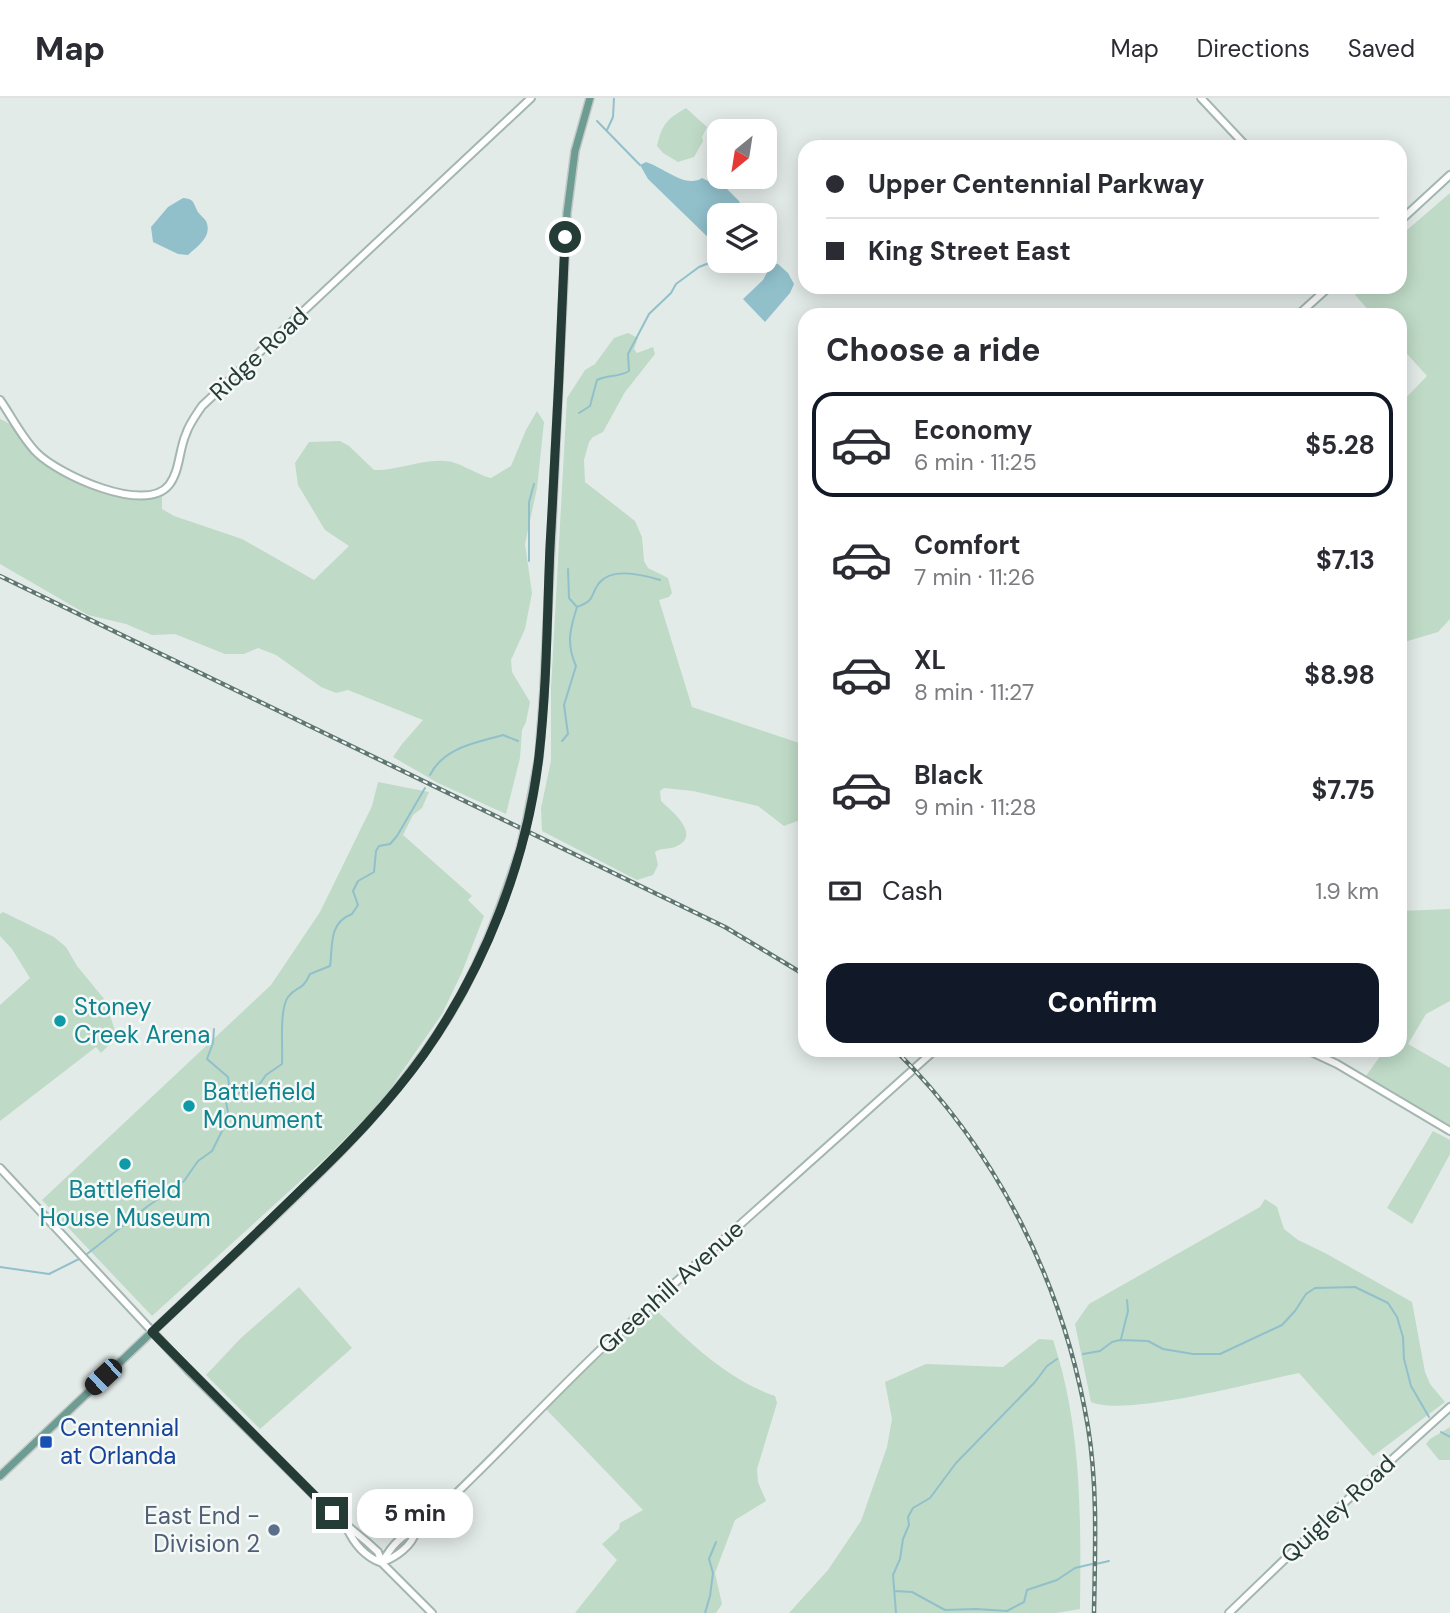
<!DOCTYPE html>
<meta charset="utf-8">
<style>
:root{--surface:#fff;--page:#f2f2f3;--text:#2b2b33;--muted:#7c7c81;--line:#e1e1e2;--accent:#111827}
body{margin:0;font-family:"DM Sans",sans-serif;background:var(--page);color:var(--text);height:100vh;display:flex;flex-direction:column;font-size:26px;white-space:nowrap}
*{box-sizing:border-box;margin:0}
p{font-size:23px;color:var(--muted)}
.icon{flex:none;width:38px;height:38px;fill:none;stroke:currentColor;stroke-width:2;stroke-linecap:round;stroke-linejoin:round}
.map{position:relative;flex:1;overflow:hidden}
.details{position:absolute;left:798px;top:210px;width:609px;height:749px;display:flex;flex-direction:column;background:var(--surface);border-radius:21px;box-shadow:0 4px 18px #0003}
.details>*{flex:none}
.guide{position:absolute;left:798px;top:42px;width:609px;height:154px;border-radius:21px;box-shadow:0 4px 18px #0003;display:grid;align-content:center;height:154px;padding:0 28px;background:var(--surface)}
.needle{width:46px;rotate:210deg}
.tools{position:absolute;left:707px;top:21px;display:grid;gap:14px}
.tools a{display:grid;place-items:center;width:70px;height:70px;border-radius:14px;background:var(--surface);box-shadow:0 4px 18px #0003;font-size:35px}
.end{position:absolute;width:32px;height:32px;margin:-16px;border:9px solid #253b36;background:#fff;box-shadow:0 0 0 4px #fff}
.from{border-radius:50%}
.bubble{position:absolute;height:49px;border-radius:21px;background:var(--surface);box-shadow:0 4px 18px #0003;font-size:23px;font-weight:700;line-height:49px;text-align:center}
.car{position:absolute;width:21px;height:42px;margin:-21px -10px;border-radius:9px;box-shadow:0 0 5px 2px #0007;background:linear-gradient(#222 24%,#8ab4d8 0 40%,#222 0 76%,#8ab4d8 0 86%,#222 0)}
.guide b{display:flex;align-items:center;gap:24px;height:66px;font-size:26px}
.guide b+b{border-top:2px solid var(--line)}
.guide i{width:18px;height:18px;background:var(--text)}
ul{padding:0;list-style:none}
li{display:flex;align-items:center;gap:21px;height:105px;margin:0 14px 10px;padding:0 14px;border:4px solid transparent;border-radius:21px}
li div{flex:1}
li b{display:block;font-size:26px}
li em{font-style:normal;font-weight:700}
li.active{border-color:var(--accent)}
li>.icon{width:63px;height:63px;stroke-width:1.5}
h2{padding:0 28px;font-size:32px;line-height:84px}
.pay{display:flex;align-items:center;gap:18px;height:77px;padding:0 28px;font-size:26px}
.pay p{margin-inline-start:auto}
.primary-button{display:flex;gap:14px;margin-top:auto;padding:14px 28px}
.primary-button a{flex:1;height:80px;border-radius:21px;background:var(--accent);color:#fff;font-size:28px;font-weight:700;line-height:80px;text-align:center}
header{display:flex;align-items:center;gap:42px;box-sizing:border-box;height:98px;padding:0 35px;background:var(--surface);border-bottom:2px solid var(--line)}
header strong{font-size:33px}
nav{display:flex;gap:38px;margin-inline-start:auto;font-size:24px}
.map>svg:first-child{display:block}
</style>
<header>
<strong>Map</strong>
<nav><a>Map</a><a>Directions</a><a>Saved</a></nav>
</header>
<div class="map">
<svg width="1450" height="1515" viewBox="0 0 1450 1515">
<rect width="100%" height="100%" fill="#e3ebe8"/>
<path fill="#bfdac7" d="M 686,10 L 707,29 L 702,39 L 703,43 L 694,59 L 678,64 L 663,55 L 657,48 C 662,26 667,21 686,10 Z
M 1450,95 L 1450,521 L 1438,534 L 1401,545 L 1400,306 L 1427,278 L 1400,248 L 1400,217 L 1373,217 L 1355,197 L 1362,189 L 1400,189 L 1400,138 Z
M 628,235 L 638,240 L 634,251 L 637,255 L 653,249 L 655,256 L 625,294 L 603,334 L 593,339 L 589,344 L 584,362 L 585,384 L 635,423 L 642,439 L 644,463 L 648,470 L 668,480 L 672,495 L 669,499 L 659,502 L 692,609 L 805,647 L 805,720 L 784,728 L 758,708 L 693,693 L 664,690 L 660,693 L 661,703 C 670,712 702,736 677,748 C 670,752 662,749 655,754 L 658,767 L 653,777 L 637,782 L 542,733 L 541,710 L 551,663 L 551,590 L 567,300 L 585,272 L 595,266 L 614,240 Z
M 537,313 L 544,324 L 537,390 L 525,446 L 532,495 L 525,531 L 511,562 L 512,574 L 530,604 L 526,624 L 522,632 L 520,660 L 506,716 L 438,685 L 393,659 L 402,646 L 423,622 L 348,592 L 336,595 L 321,589 L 276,557 L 258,550 L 244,556 L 225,556 L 175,536 L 152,537 L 126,526 L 88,517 L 0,466 L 0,321 C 18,328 24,344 37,359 C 52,376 101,398 124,400 C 136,402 149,400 162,399 L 162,411 L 174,418 L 242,441 L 314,482 L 349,448 L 325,432 L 298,387 L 295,365 L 309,344 L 340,343 L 349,348 L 374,372 C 398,373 420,361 445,363 C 458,363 477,377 491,380 L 511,368 L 526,332 Z
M 378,684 L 429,694 L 422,710 L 413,717 L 403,737 L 472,798 L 468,802 L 484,818 L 462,874 L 442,916 L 381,1004 L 328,1058 L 152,1218 L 42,1102 L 271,887 L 320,814 L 372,708 Z
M 1450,811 L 1450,903 L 1426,916 L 1408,946 L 1450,970 L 1450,1035 L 1363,982 L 1381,957 L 1373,952 L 1400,952 L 1400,813 Z
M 3,814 L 54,839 L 66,849 L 77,868 L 105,902 L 117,939 L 101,955 L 96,949 L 0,1023 L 0,907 L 30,880 L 12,851 L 0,838 L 0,816 Z
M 1433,1033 L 1450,1042 L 1450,1056 L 1412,1126 L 1387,1110 Z
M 1265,1101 L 1277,1109 L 1284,1131 L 1298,1142 L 1325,1155 L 1412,1204 L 1425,1274 L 1430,1286 L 1445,1304 L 1373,1358 L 1299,1275 C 1255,1284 1126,1319 1091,1304 L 1075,1226 L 1089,1206 L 1260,1109 Z
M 299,1189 L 352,1250 L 260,1331 L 206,1277 L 241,1240 Z
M 655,1211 C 690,1245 728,1282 775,1298 L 777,1305 L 757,1371 L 758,1384 L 766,1403 L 735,1422 L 715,1475 L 722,1506 L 716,1515 L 575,1515 L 617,1462 L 602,1446 L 619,1431 L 620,1425 L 643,1412 L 546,1311 L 559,1294 Z
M 1039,1241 L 1053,1242 C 1082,1329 1081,1421 1080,1511 L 1056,1515 L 789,1515 L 828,1472 L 861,1423 L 887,1349 L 892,1321 L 885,1284 L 926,1266 L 1003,1269 Z
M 1450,1329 L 1450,1362 L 1439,1362 L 1426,1346 L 1430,1341 Z"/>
<path fill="#91c0cb" d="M 646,64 C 663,69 686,91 702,80 L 714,86 L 720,84 L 739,103 L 744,117 L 719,117 L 719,150 L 648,81 L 640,67 Z
M 183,100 C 195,101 193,105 198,114 C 200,117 204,120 206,123 C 213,138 198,148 188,157 L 178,156 L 153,144 L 151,129 L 168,109 Z
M 778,166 L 788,175 L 794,186 L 790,195 L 765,224 L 743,201 L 763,182 L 771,167 Z"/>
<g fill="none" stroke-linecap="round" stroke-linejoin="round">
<path stroke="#91c0cb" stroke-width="2" d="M 597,23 L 640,67
M 607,32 L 613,19 L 614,0
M 579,315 L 590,308 L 597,282 C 608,277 620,279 629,273 L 628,256 L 649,216 L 671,195 L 676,186 L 699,169 L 719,161
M 529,463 L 529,404 L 534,386
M 577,509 C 596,502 589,499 599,485 C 612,469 644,477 660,482
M 562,643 L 568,636 L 564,607 L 576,568 C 566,546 570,531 577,509 L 569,500 L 568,471
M 430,677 C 444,649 476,645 503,637 L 518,643
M 214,931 L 213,945 L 207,961 L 228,979 L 230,995
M 87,1156 L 148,1108 L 184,1083 L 198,1063 L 212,1053 L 229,1019 L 226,1004 L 231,996 L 254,994 L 266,977 L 282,966 C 283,949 279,912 288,899 C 296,888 302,894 310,876 L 330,868 C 333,848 328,825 352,816 L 358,807 L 353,793 L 358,783 L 374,774 L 376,753 L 379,748 L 390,746 L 397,738 L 425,690
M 0,1169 L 49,1176 L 81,1160
M 1121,1241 L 1128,1213 L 1127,1202
M 1083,1256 L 1100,1253 L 1112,1244 L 1120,1242 L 1148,1243 L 1163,1251 L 1193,1256 L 1220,1256 L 1282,1227 L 1295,1213 L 1306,1196 L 1315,1190 L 1355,1189 L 1388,1205 L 1397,1219 L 1403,1239 L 1404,1261 L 1411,1288 L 1429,1319
M 1441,1334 L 1450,1339
M 1096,1466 L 1109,1463
M 895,1493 L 912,1494 L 945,1512 L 976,1511 L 1007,1513 L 1024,1504 L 1027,1492 L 1057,1482 L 1075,1470 L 1092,1466
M 705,1515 L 710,1498 L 713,1475 L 709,1461 L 716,1444
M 896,1515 L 893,1477 L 900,1461 L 903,1441 L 909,1427 L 908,1419 L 913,1410 L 930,1400 L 956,1365 L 1035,1284 L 1047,1268 L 1057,1261"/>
<g stroke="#a3b6b0" stroke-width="10">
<path id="secondary" d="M 1201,0 L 1247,49
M 1400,123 L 1450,77
M 1298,217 L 1329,189
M 0,302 C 12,319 22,340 37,355 C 58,376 145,417 169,387 C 180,373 179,351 186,336 C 189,326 196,317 202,308 L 531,0
M 1307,952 L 1337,966 L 1450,1033
M 0,1070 L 190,1274 L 332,1415 L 367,1444 L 378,1454 L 382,1465 L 432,1515
M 346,1428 C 353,1444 365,1459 382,1465
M 383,1464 C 396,1459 412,1448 416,1433
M 382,1465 C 389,1452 401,1436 416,1433 C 480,1376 537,1312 600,1252 L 935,952
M 1229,1515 L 1335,1413 L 1450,1309"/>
</g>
<g stroke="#c2c8c7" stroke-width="10">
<path id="primary" d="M 526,726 L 539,659 L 544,591 L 567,115 L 575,53 L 590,0
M 0,1378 C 73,1309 146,1239 220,1170 C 302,1093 387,1017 447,921 C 480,868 501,810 520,751"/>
</g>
<use href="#secondary" stroke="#fff" stroke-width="6"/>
<use href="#primary" stroke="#6d9c92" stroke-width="7"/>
<g stroke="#5f7671" stroke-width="4.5">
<path id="rail" d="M 0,478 L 725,829 L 805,877
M 895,952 C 998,1053 1064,1187 1088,1329 C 1098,1391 1095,1453 1094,1515"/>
</g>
<use href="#rail" stroke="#f4f8f6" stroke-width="2" stroke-dasharray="5" stroke-linecap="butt"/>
<g stroke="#c2c8c7" stroke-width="10" stroke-linecap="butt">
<path id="primary-bridge" d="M 520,751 L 526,726"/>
</g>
<use href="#primary-bridge" stroke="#6d9c92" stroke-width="7"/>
</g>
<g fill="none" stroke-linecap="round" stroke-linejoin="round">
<path stroke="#253b36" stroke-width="9" d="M 332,1415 L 152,1234 C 203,1186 254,1138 304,1089 C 348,1047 389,1005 424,956 C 485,869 527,763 539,658 C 547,589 547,518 550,448 C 556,345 561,242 565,139"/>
</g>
<g fill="#0f9aa8" stroke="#f4f8f6" stroke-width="2.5">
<circle cx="60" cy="923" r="7"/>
<circle cx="189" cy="1008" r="7"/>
<circle cx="125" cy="1066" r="7"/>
</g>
<rect fill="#1a4fb4" stroke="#f4f8f6" stroke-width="2.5" x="39" y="1337" width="14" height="14" rx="3.5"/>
<circle fill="#5c6f8a" stroke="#f4f8f6" stroke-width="2.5" cx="274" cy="1432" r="7"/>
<g text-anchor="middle" stroke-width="5" stroke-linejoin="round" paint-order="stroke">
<g font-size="24" fill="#253b36" stroke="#f4f8f6">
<text transform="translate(259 256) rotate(-43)" y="8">Ridge Road</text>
<text transform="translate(671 1189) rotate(-42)" y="8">Greenhill Avenue</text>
<text transform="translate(1338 1411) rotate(-43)" y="8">Quigley Road</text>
</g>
<g font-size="24" fill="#0d838f" stroke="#f4f8f6" text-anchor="start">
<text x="74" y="917">Stoney<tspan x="74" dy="28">Creek Arena</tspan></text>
<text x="203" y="1002">Battlefield<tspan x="203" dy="28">Monument</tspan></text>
<text x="125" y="1100" text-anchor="middle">Battlefield<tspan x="125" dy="28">House Museum</tspan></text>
</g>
<g font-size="24" fill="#164399" stroke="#f4f8f6" text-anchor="start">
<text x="60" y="1338">Centennial<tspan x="60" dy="28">at Orlanda</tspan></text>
</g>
<g font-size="24" fill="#4e5e75" stroke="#f4f8f6" text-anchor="end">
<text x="260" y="1426">East End -<tspan x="260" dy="28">Division 2</tspan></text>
</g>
</g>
</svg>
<div class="tools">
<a><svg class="needle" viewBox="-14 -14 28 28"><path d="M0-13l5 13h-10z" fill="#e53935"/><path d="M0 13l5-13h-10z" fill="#7c7c81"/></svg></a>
<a><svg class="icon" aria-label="layers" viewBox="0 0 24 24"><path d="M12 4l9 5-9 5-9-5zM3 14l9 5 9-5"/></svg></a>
</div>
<i class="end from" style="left:565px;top:139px"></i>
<i class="end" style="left:332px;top:1415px"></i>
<div class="bubble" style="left:357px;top:1391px;width:116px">5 min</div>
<i class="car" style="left:103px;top:1279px;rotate:227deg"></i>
<div class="guide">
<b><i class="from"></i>Upper Centennial Parkway</b>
<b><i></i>King Street East</b>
</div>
<section class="details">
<h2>Choose a ride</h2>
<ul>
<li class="active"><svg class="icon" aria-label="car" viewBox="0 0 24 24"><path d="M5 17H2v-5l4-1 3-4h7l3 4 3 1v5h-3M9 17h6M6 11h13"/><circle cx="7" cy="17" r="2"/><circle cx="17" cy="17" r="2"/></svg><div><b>Economy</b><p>6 min · 11:25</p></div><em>$5.28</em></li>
<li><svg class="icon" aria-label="car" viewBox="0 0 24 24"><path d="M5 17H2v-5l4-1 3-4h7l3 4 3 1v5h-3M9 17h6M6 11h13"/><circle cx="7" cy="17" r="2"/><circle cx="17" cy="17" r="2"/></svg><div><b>Comfort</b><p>7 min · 11:26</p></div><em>$7.13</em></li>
<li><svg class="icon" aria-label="car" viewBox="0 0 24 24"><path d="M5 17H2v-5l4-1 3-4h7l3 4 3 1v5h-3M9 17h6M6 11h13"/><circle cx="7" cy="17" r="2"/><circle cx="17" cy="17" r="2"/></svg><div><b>XL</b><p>8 min · 11:27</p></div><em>$8.98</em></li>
<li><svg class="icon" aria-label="car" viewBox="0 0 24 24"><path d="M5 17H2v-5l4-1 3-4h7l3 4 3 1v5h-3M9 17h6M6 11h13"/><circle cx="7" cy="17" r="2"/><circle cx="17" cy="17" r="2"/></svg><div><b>Black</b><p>9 min · 11:28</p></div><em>$7.75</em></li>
</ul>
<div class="pay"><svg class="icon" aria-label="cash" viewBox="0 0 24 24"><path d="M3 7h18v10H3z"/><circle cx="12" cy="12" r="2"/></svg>Cash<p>1.9 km</p></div>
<div class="primary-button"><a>Confirm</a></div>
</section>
</div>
